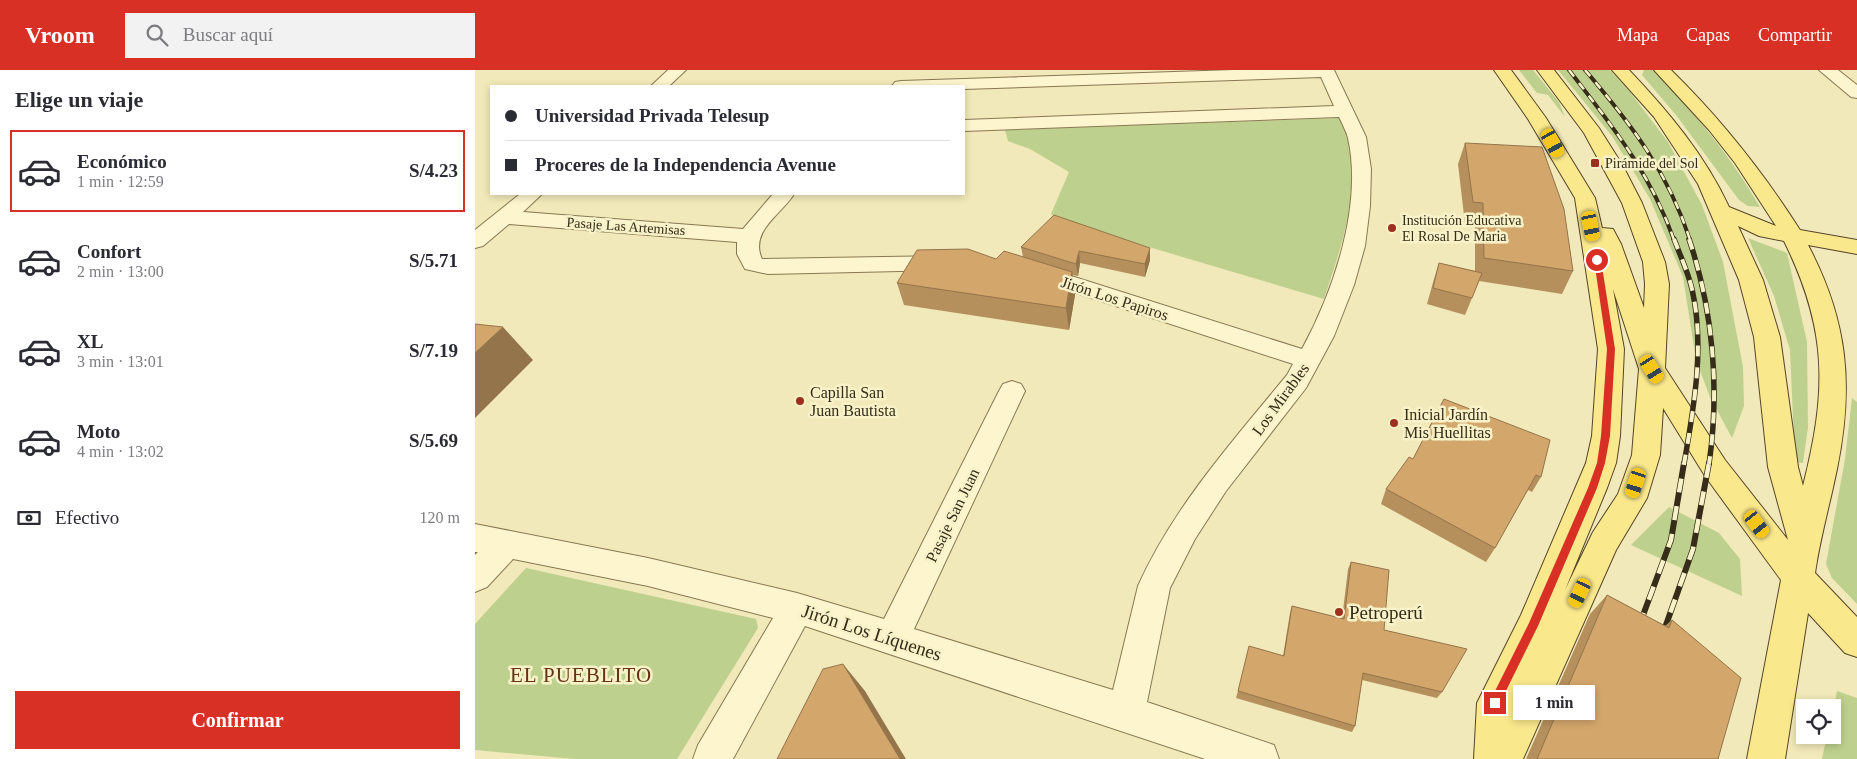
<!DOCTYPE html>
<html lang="es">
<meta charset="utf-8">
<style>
:root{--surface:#fff;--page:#f2f2f3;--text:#2b2b33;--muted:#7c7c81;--line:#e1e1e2;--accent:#d93025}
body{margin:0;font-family:Georgia,serif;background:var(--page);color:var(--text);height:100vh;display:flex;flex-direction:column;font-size:19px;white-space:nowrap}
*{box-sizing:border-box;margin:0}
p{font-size:16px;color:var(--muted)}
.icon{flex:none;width:28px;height:28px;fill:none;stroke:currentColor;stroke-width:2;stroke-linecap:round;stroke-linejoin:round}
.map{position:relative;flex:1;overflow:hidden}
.panel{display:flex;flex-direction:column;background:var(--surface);width:475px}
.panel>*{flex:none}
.banner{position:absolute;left:15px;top:15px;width:475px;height:110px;border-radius:0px;box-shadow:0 2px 8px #0003;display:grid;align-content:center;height:110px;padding:0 15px;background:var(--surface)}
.fabs{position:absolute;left:1321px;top:629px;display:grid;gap:10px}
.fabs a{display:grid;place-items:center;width:45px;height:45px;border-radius:0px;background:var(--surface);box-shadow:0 2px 8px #0003;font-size:25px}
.end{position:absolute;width:22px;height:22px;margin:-11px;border:6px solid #d93025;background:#fff;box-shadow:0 0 0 2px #fff}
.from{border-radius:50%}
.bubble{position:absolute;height:35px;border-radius:0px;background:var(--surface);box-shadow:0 2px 8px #0003;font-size:16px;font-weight:800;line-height:35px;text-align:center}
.car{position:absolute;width:15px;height:30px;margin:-15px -8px;border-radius:6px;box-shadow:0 0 4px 1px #0007;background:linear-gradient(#f5c518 24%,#345 0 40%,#f5c518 0 76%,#345 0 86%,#f5c518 0)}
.banner b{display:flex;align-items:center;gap:18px;height:48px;font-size:19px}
.banner b+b{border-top:1px solid var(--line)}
.banner i{width:12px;height:12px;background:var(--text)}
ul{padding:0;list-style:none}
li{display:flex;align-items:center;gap:15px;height:82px;margin:0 10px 8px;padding:0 5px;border:2px solid transparent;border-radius:0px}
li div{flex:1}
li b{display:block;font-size:19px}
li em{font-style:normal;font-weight:800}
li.active{border-color:var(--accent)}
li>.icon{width:45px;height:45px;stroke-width:1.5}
h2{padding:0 15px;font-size:22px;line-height:60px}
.pay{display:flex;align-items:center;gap:12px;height:55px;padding:0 15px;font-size:19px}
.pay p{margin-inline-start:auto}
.button{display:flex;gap:10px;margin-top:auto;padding:10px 15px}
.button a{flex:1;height:58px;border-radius:0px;background:var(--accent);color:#fff;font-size:20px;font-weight:800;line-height:58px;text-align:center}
header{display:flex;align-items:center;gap:30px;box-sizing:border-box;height:70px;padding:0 25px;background:var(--accent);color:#fff}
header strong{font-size:24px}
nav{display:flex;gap:28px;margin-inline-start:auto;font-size:18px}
.search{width:350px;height:45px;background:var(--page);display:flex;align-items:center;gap:12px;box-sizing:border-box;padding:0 18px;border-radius:0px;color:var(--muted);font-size:19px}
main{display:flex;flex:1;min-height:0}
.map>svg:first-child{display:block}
</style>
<header>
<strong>Vroom</strong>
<div class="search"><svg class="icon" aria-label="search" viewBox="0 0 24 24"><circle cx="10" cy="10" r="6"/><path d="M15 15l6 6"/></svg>Buscar aquí</div>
<nav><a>Mapa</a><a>Capas</a><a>Compartir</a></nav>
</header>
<main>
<section class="panel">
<h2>Elige un viaje</h2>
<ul>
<li class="active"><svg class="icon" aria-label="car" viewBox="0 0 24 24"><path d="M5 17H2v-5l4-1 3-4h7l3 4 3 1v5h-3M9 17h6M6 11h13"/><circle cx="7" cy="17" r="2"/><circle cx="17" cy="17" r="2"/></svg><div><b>Económico</b><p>1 min · 12:59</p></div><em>S/4.23</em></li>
<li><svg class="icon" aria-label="car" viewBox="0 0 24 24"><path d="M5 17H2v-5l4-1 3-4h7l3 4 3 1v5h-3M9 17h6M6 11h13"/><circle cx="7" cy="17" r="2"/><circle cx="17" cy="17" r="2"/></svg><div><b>Confort</b><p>2 min · 13:00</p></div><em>S/5.71</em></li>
<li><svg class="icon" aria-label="car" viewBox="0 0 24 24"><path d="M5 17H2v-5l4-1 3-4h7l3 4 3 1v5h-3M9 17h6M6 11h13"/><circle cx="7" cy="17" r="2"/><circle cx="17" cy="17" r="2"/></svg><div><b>XL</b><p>3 min · 13:01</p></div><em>S/7.19</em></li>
<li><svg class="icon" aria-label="car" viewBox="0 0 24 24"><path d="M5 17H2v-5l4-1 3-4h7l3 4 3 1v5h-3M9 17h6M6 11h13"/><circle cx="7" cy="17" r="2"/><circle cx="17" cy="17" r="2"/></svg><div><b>Moto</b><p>4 min · 13:02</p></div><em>S/5.69</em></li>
</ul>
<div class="pay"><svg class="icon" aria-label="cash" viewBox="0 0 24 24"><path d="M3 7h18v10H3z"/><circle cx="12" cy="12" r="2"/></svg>Efectivo<p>120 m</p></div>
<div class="button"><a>Confirmar</a></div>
</section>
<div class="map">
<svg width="1382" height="689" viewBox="0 0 1382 689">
<rect width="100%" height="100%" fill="#f1e9b9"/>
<path fill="#bed08d" d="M 1044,0 L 1058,0 L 1084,32 L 1090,47 L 1073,25 L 1062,23 Z
M 1083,0 L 1135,0 L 1155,22 L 1193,72 L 1227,135 L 1248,192 L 1268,297 L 1269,336 L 1257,368 L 1235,327 L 1221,290 L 1208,207 L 1175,129 L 1137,66 Z
M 1169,0 L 1178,0 C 1221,44 1254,84 1285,137 L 1273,136 L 1264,130 L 1201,45 L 1167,5 Z
M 866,48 C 869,57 873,65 875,74 C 886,123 864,183 849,229 L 583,150 L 576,144 L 594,102 L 555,79 L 533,71 L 530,60 Z
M 1273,168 L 1312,183 L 1332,272 L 1333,357 L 1328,393 L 1320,392 L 1315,280 L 1299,226 Z
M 1377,328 L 1382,332 L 1382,534 L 1357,508 L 1351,494 L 1370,389 Z
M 1194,437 L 1244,463 L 1265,489 L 1267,526 L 1156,475 Z
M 51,498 L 281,549 L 283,558 L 202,689 L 100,689 L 0,680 L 0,554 Z
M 1362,621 L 1382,628 L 1382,689 L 1347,689 L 1352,665 L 1358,665 L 1358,642 Z"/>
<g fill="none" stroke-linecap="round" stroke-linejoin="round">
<g stroke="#897853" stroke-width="2">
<path id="minor" d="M 193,0 L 211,0 L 194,16 L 176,16 Z
M 759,0 L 859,0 L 891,67 L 896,99 L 895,136 L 890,176 L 879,215 L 859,266 L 831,318 L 751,421 L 720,469 L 695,518 L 672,632 L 799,675 L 804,689 L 730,689 L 330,556 L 258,689 L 218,689 L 223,675 L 298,548 L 173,516 L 38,489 L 12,517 L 0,522 L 0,485 L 3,482 L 0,482 L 0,454 L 173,488 L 322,523 L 409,549 L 524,321 L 528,314 L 537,311 L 546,314 L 550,321 L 439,559 L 638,620 L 663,516 C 699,436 757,372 812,305 L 818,294 L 555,208 L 551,203 L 555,198 L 563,196 L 571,198 L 827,279 C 859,220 888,135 873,68 C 871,61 867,53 864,47 L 489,61 L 489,50 L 859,36 L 846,7 L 489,19 L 489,16 L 417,16 L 420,12 L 426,11 Z
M 1344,0 L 1363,0 L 1382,15 L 1382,28 L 1376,27 Z
M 45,124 L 67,124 L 48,142 L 268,159 L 298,124 L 319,124 C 307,144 274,161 287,189 L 470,186 L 478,188 L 481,193 L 478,198 L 470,200 L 293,204 L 270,199 L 262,184 L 262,172 L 34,154 L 8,176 L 0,178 L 0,160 Z"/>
</g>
<g stroke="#564428" stroke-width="2">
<path id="major" d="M 1019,0 L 1036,0 L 1071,48 L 1120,128 L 1127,158 L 1138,159 L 1146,174 L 1169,238 L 1170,214 L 1168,192 L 1147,133 L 1109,63 L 1062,0 L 1079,0 L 1124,58 L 1148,96 L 1167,133 L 1190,192 L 1194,214 L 1190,298 L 1250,390 L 1313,470 L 1293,397 L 1279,267 L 1264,210 L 1223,114 L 1179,47 L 1137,0 L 1154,0 C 1193,41 1230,85 1254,137 L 1301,156 L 1260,93 L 1234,60 L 1179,0 L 1196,0 C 1246,49 1288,102 1325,160 L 1382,170 L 1382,184 L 1333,175 C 1373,251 1379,315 1362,399 C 1355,434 1345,468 1340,503 L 1382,547 L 1382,587 L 1370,583 L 1333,543 L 1310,689 L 1272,689 L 1306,510 L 1230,406 L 1188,338 L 1185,385 L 1172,428 L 1141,480 L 1048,689 L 999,689 L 1002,633 L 1046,545 L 1111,393 L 1117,366 L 1123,279 L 1100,128 L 1053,49 ZM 1263,156 L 1284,166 L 1309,171 C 1353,260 1352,321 1328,416 L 1323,397 L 1305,267 L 1288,210 ZM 1138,219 L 1164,299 L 1157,385 L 1143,424 L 1118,462 L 1090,520 L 1132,418 L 1141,393 L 1145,366 L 1149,279 Z"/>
</g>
<use href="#minor" fill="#fcf5cd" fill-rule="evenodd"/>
<use href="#major" fill="#fae88c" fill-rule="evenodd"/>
<g stroke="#362c19" stroke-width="4">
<path id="rail-far2" d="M 1094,0 C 1137,56 1175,102 1199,170
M 1110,0 C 1156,54 1193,102 1215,170"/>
</g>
<g stroke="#362c19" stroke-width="5.5">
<path id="rail-far1" d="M 1199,169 C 1205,185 1213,202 1217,219 C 1230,276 1219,337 1209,394
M 1214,169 C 1238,240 1245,319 1234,394"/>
</g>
<g stroke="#362c19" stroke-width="6">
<path id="rail" d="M 1164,556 L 1196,470 L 1209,393
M 1186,569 L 1218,479 L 1234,393"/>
</g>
<use href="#rail-far2" stroke="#f8f2c9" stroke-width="2.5" stroke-dasharray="8" stroke-linecap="butt"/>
<use href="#rail-far1" stroke="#f8f2c9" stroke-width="4" stroke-dasharray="11" stroke-linecap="butt"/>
<use href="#rail" stroke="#f8f2c9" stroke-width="4.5" stroke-dasharray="14" stroke-linecap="butt"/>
</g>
<path fill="#b58f5c" d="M 990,73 L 1098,201 L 1087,224 L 1004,211 L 990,245 L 952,234 L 959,209 L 964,193 L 1000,201 L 1000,155 L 990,154 L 983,94 Z
M 546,177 L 675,178 L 675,190 L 670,207 L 605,193 L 603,206 L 597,205 L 600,225 L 594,260 L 429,235 L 422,213 L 521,189 L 548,187 Z
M 969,329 L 1066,407 L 1057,422 L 1053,420 L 1020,478 L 1011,492 L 906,434 L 911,419 L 938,389 Z
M 876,492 L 909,560 L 967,622 L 962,628 L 887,610 L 880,656 L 877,662 L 761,628 L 763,621 L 808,586 L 815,543 L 817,536 L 867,549 L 873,499 Z
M 1132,525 L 1190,556 L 1197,550 L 1243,689 L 1051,689 L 1115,544 Z"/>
<path fill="#94744b" d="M 675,178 L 675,190 L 670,207 L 670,194 Z
M 604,181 L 605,193 L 603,206 L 601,194 Z
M 597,202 L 600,225 L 594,260 L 591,238 Z
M 28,257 L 58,290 L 0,348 L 0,283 Z
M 368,594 L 390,621 L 431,689 L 425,689 Z"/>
<path fill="#d3a66b" stroke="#94744b" d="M 990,73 L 1067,77 L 1089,139 L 1098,201 L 1009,188 L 1008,133 L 998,132 Z
M 579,145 L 675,178 L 670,194 L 604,181 L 601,194 L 546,177 Z
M 493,179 L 521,189 L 529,181 L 597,202 L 591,238 L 422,213 L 442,180 Z
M 964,193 L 1007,203 L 997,228 L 958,218 Z
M 0,254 L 28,257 L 0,283 Z
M 969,329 L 1075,370 L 1066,407 L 1061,405 L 1020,478 L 911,419 L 934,387 L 938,389 Z
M 876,492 L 914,500 L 909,560 L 992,579 L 967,622 L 888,603 L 880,656 L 763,621 L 774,576 L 809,586 L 817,536 L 869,549 Z
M 1132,525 L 1194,558 L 1197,550 L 1266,608 L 1243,689 L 1062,689 Z
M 368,594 L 425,689 L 302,689 L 348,599 Z"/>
<path fill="#d93025" d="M 1122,187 L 1126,190 L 1140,279 L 1135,366 L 1130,393 L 1122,418 L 1063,556 L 1023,637 L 1020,638 L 1016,637 L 1016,629 L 1054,553 L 1113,418 L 1122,393 L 1126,366 L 1132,279 L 1119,190 Z"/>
<g fill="#9d301e" stroke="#f8f2c9" stroke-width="2">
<rect x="1115" y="88" width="10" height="10" rx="2.5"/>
<circle cx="917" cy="158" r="5"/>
<circle cx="325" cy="331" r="5"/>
<circle cx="919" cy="353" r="5"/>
<circle cx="864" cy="542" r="5"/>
</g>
<g text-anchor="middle" stroke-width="5" stroke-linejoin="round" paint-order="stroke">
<g font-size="14" fill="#362c19" stroke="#f8f2c9" text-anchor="start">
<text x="1130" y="98">Pirámide del Sol</text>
<text x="927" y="155">Institución Educativa<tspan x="927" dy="16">El Rosal De Maria</tspan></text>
</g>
<g font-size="14" fill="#362c19" stroke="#f8f2c9">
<text transform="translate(151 156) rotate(4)" y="5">Pasaje Las Artemisas</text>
</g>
<g font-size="16" fill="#362c19" stroke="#f8f2c9">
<text transform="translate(640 228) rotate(18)" y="6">Jirón Los Papiros</text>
<text transform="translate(805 329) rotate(-54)" y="6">Los Mirables</text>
<text transform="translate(477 445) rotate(-64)" y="6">Pasaje San Juan</text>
</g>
<g font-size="16" fill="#362c19" stroke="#f8f2c9" text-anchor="start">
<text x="335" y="328">Capilla San<tspan x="335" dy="18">Juan Bautista</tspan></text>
<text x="929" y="350">Inicial Jardín<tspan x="929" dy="18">Mis Huellitas</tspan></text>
</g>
<g font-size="19" fill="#362c19" stroke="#f8f2c9" text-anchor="start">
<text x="874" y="549">Petroperú</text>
</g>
<g font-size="19" fill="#362c19" stroke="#f8f2c9">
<text transform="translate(397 562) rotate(18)" y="7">Jirón Los Líquenes</text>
</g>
<g font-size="21" letter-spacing="1" fill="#663215" stroke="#f8f2c9">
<text x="106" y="612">EL PUEBLITO</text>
</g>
</g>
</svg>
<div class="fabs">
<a><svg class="icon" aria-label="locate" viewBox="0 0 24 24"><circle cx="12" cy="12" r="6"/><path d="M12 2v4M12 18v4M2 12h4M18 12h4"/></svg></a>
</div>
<i class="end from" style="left:1122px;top:190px"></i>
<i class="end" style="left:1020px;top:633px"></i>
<div class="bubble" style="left:1038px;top:615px;width:82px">1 min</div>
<i class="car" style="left:1078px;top:73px;rotate:151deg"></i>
<i class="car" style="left:1116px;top:156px;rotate:168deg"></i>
<i class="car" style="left:1177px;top:299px;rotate:148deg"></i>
<i class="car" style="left:1161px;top:413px;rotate:198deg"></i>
<i class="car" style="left:1282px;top:454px;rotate:143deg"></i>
<i class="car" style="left:1105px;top:523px;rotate:205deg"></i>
<div class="banner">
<b><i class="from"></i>Universidad Privada Telesup</b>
<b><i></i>Proceres de la Independencia Avenue</b>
</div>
</div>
</main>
